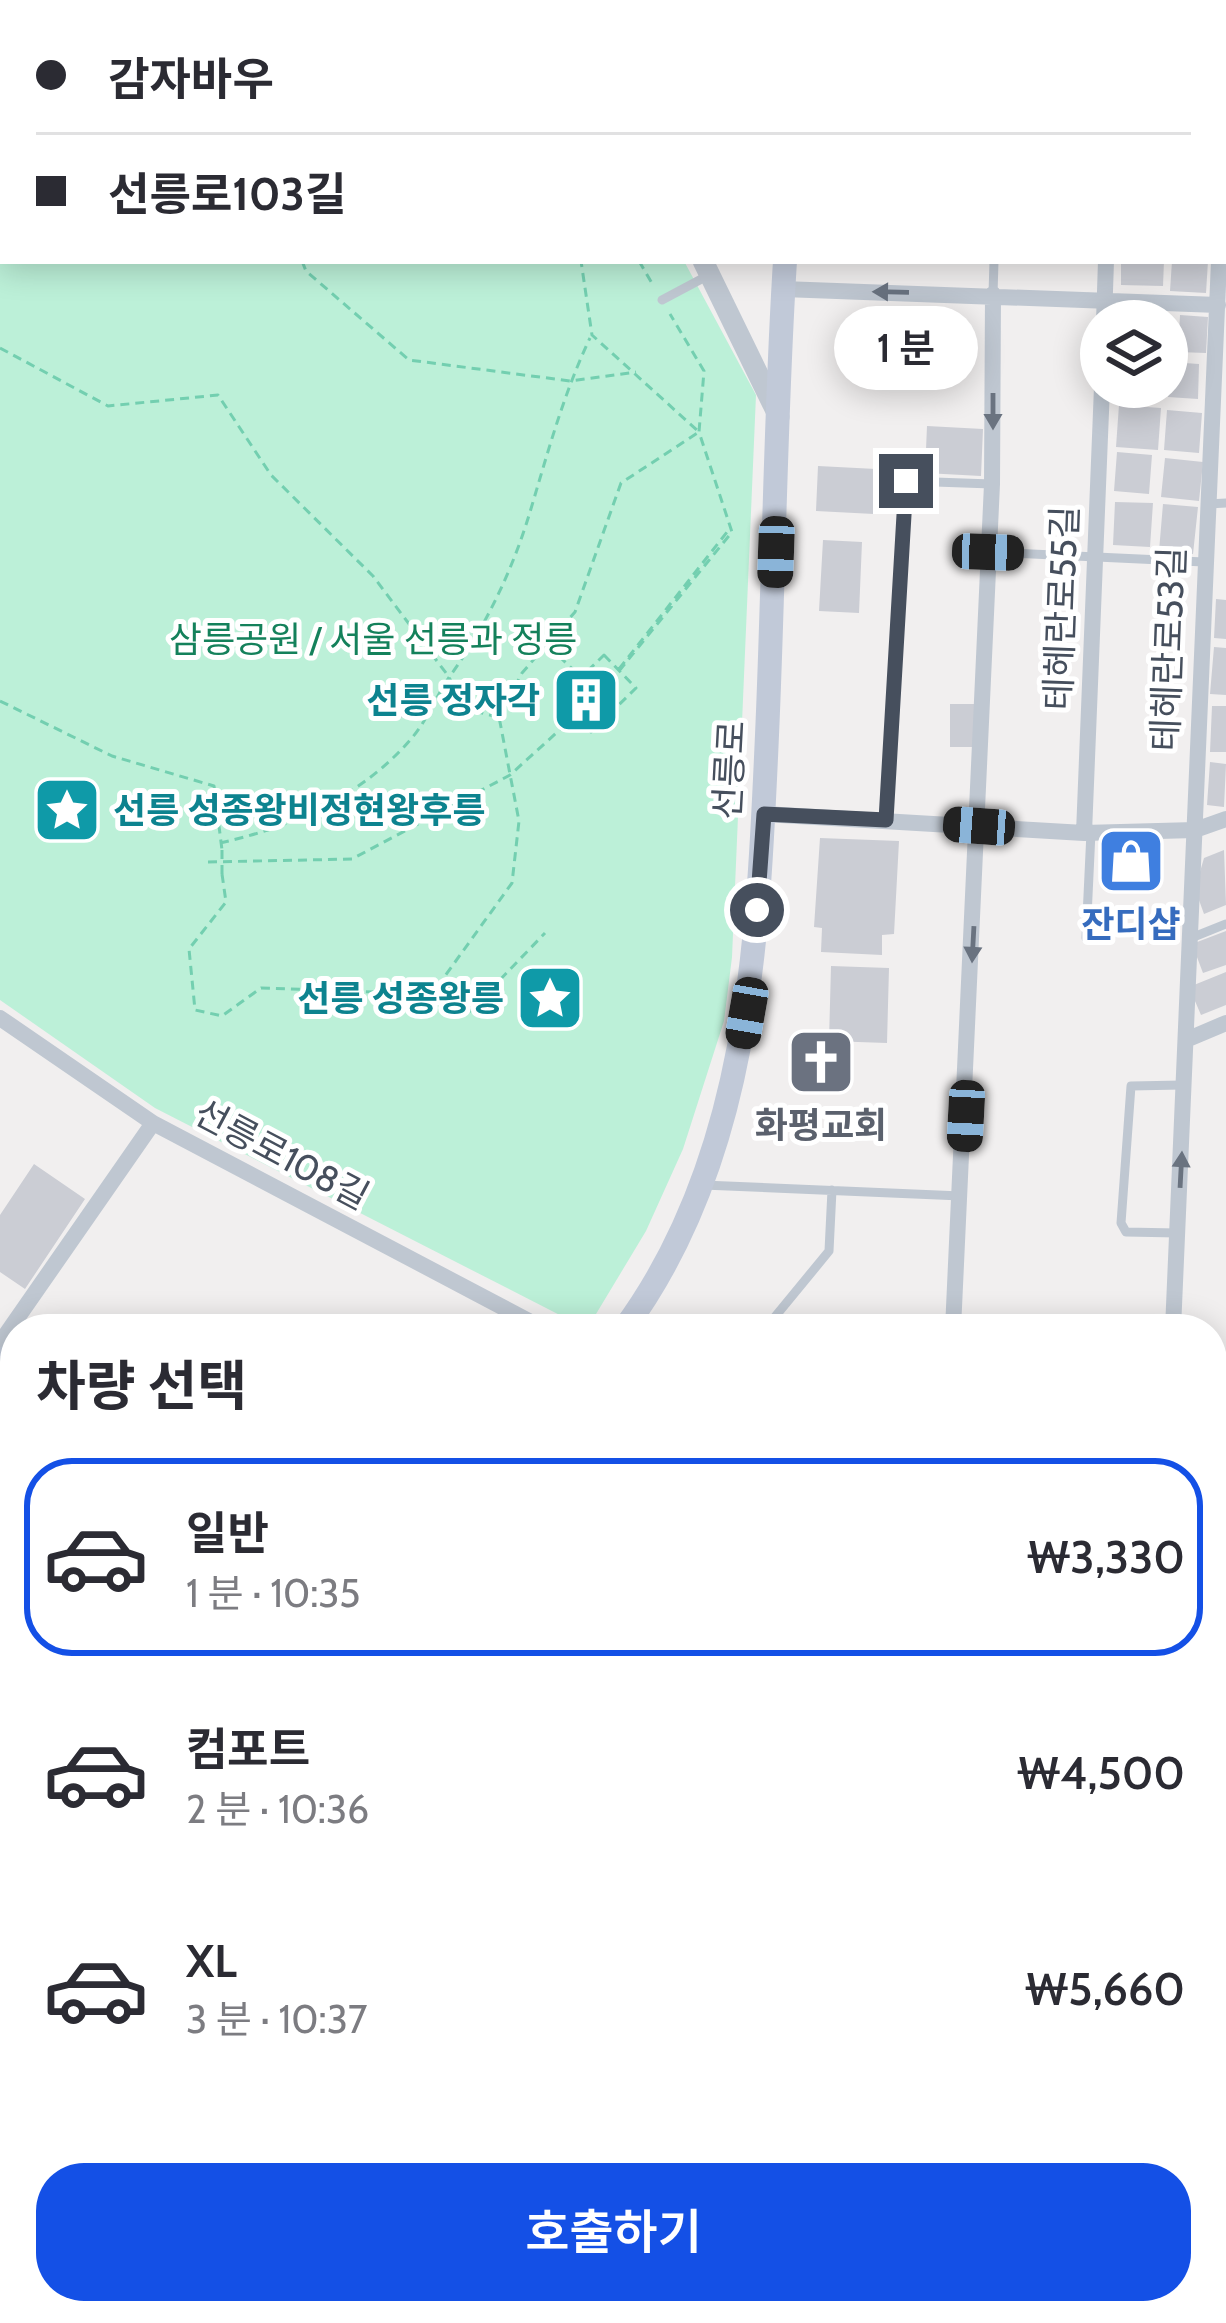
<!DOCTYPE html>
<html lang="ko">
<meta charset="utf-8">
<style>
:root{--surface:#fff;--page:#f2f2f3;--text:#2b2b33;--muted:#7c7c81;--line:#e1e1e2;--accent:#1450e6}
body{margin:0;font-family:Cabin,"Noto Sans KR",sans-serif;background:var(--page);color:var(--text);height:100vh;display:flex;flex-direction:column;font-size:45px;white-space:nowrap}
*{box-sizing:border-box;margin:0}
p{font-size:39px;color:var(--muted)}
.icon{flex:none;width:66px;height:66px;fill:none;stroke:currentColor;stroke-width:2;stroke-linecap:round;stroke-linejoin:round}
.map{position:relative;flex:1;overflow:hidden}
.side{position:absolute;left:0px;top:1314px;width:1227px;height:1011px;display:flex;flex-direction:column;background:var(--surface);border-radius:48px 48px 0 0;box-shadow:0 6px 30px #0003}
.side>*{flex:none}
.guide{position:absolute;left:0px;top:0px;width:1227px;height:264px;box-shadow:0 6px 30px #0003;display:grid;align-content:center;height:264px;padding:0 36px;background:var(--surface)}
.tools{position:absolute;left:1080px;top:300px;display:grid;gap:24px}
.tools a{display:grid;place-items:center;width:108px;height:108px;border-radius:50%;background:var(--surface);box-shadow:0 6px 30px #0003;font-size:60px}
.end{position:absolute;width:54px;height:54px;margin:-27px;border:15px solid #464f5d;background:#fff;box-shadow:0 0 0 6px #fff}
.from{border-radius:50%}
.bubble{position:absolute;height:84px;border-radius:42px;background:var(--surface);box-shadow:0 6px 30px #0003;font-size:39px;font-weight:600;line-height:84px;text-align:center}
.car{position:absolute;width:36px;height:72px;margin:-36px -18px;border-radius:15px;box-shadow:0 0 9px 3px #0007;background:linear-gradient(#222 24%,#8ab4d8 0 40%,#222 0 76%,#8ab4d8 0 86%,#222 0)}
.guide b{display:flex;align-items:center;gap:42px;height:114px;font-size:45px}
.guide b+b{border-top:3px solid var(--line)}
.guide i{width:30px;height:30px;background:var(--text)}
ul{padding:0;list-style:none}
li{display:flex;align-items:center;gap:36px;height:198px;margin:0 24px 18px;padding:0 12px;border:6px solid transparent;border-radius:48px}
li div{flex:1}
li b{display:block;font-size:45px}
li em{font-style:normal;font-weight:600}
li.selected{border-color:var(--accent)}
li>.icon{width:108px;height:108px;stroke-width:1.5}
h2{padding:0 36px;font-size:54px;line-height:144px}
.action{display:flex;gap:24px;margin-top:auto;padding:24px 36px}
.action a{flex:1;height:138px;border-radius:48px;background:var(--accent);color:#fff;font-size:48px;font-weight:600;line-height:138px;text-align:center}
.map>svg:first-child{display:block}
</style>
<div class="map">
<svg width="1226" height="2323" viewBox="0 0 1226 2323">
<rect width="100%" height="100%" fill="#f1efef"/>
<path fill="#bcf0d8" d="M 0,0 L 560,0 L 3,3 L 3,261 L 684,261 L 756,395 L 732,957 L 724,1021 L 683,1149 L 646,1231 L 587,1329 L 155,1108 L 0,1000 Z"/>
<path fill="#cbcdd4" d="M 1121,261 L 1164,261 L 1163,286 L 1121,285 Z
M 1172,261 L 1208,261 L 1206,293 L 1170,291 Z
M 1122,311 L 1167,314 L 1166,321 L 1122,321 Z
M 1180,315 L 1208,317 L 1206,353 L 1178,352 Z
M 1170,362 L 1199,364 L 1198,399 L 1168,397 Z
M 1119,405 L 1161,408 L 1158,450 L 1116,447 Z
M 1167,410 L 1202,413 L 1199,453 L 1164,450 Z
M 927,426 L 983,429 L 981,476 L 925,473 Z
M 1117,452 L 1152,455 L 1149,494 L 1114,491 Z
M 1165,458 L 1203,462 L 1199,501 L 1161,497 Z
M 818,466 L 876,469 L 874,514 L 816,511 Z
M 1115,502 L 1153,503 L 1150,547 L 1113,545 Z
M 1163,504 L 1198,507 L 1193,554 L 1159,551 Z
M 823,540 L 862,542 L 859,613 L 819,611 Z
M 1216,599 L 1226,600 L 1226,639 L 1214,638 Z
M 1214,647 L 1226,648 L 1226,695 L 1210,694 Z
M 600,679 L 612,690 L 592,721 L 569,699 L 583,685 L 589,691 Z
M 405,685 L 420,700 L 401,718 L 387,704 Z
M 950,704 L 976,704 L 976,747 L 950,747 Z
M 1212,706 L 1226,706 L 1226,752 L 1210,752 Z
M 1210,762 L 1226,764 L 1224,807 L 1207,805 Z
M 820,838 L 899,841 L 894,934 L 882,935 L 882,955 L 821,952 L 822,928 L 814,927 Z
M 1224,850 L 1226,905 L 1204,914 L 1195,889 L 1204,858 Z
M 1226,931 L 1226,965 L 1203,973 L 1192,944 Z
M 831,966 L 889,968 L 887,1043 L 829,1041 Z
M 1226,972 L 1226,1005 L 1201,1015 L 1189,987 Z
M 34,1164 L 85,1199 L 25,1289 L 0,1272 L 0,1215 Z
M 0,1430 L 15,1440 L 15,1494 L 0,1485 Z
M 0,1541 L 15,1551 L 15,1604 L 0,1624 Z
M 4,1798 L 15,1807 L 15,1837 L 0,1855 Z
M 1226,2098 L 1226,2140 L 1212,2131 L 1212,2119 Z
M 15,2168 L 15,2221 L 0,2209 L 0,2187 Z"/>
<g fill="none" stroke-linecap="round" stroke-linejoin="round">
<path stroke="#73cfb0" stroke-width="3" stroke-dasharray="9 6" stroke-linecap="butt" d="M 198,0 L 199,3
M 302,261 L 306,271 L 409,360 L 570,381 L 636,372
M 639,261 L 653,285
M 0,348 L 108,406 L 218,395 L 271,475 L 373,576 L 449,677 L 463,708 L 497,717
M 548,646 L 580,676
M 604,655 L 636,688 L 591,732 L 559,699 Z
M 619,669 L 731,527
M 619,671 L 732,532 L 699,432 L 704,371 L 670,314
M 0,701 L 112,756 L 214,786 L 222,850
M 220,843 C 292,827 362,796 411,739 C 427,721 436,696 450,676 C 485,628 513,569 530,512 C 548,452 563,395 590,338
M 208,862 L 352,859 L 510,775 L 575,716
M 222,874 L 226,902 L 189,949 L 195,1010 L 222,1016 L 261,988 L 432,994 L 512,883 L 519,821 L 499,717 L 522,673 L 575,612 L 621,483 L 699,432 L 592,335 L 581,261
M 433,995 L 449,1014 L 469,1012 L 545,933"/>
<path stroke="#bfc7d1" stroke-width="9" d="M 1003,3 L 1005,0
M 993,294 L 994,261
M 662,300 L 709,275
M 1208,504 L 1226,503
M 988,552 L 1204,562
M 887,820 L 906,481 L 992,484
M 1086,938 L 1091,832
M 1191,938 L 1226,924
M 703,1185 L 961,1196
M 1177,1233 L 1126,1232 L 1121,1223 L 1131,1086 L 1182,1085
M 765,1329 L 829,1251 L 832,1190
M 1212,1963 L 1226,1943
M 1212,2104 L 1226,2084
M 430,2310 L 446,2323
M 528,2310 L 544,2323
M 1094,2310 L 1113,2323
M 231,2323 L 241,2310
M 982,2323 L 990,2310"/>
<path stroke="#bfc7d1" stroke-width="16" d="M 1127,3 L 1129,0
M 1224,154 L 1226,109
M 783,289 L 1218,305
M 1104,321 L 1106,261
M 764,814 L 1084,833 L 1195,830 L 1226,819
M 1084,833 L 1102,387
M 0,1018 L 153,1123 L 544,1329
M 1186,1040 L 1226,1023
M 953,1329 L 992,484 L 993,294
M 1173,1329 L 1219,261
M 0,1343 L 153,1123
M 1212,1375 L 1226,1384
M 1212,1633 L 1226,1642
M 0,1666 L 15,1676
M 1212,1723 L 1226,1704
M 0,1761 L 15,1743
M 1212,1882 L 1226,1891
M 0,2221 L 15,2233
M 1212,2258 L 1226,2240
M 116,2310 L 133,2323
M 927,2310 L 946,2323
M 142,2323 L 152,2310
M 381,2323 L 392,2310
M 700,2323 L 710,2310
M 1162,2323 L 1172,2310"/>
<path stroke="#bfc7d1" stroke-width="21" d="M 566,0 L 567,3
M 703,261 L 779,417"/>
<path stroke="#c1c9d8" stroke-width="24" d="M 832,3 L 833,0
M 624,1329 C 750,1158 758,939 767,735 C 774,577 775,418 785,261
M 0,1359 L 15,1370
M 0,2131 L 15,2112
M 1212,2203 L 1226,2213"/>
<path stroke="#73cfb0" stroke-width="3" stroke-dasharray="9 6" stroke-linecap="butt" d="M 222,850 L 222,874"/>
</g>
<defs><path id="oneway-solid" d="M-6-.8H1V-3.2L6.5 0L1 3.2V.8H-6Z" transform="scale(3)"/></defs>
<g fill="#6a7380">
<use href="#oneway-solid" transform="translate(891 292) rotate(-179)"/>
<use href="#oneway-solid" transform="translate(993 411) rotate(90)"/>
<use href="#oneway-solid" transform="translate(973 944) rotate(93)"/>
<use href="#oneway-solid" transform="translate(1181 1170) rotate(-87)"/>
</g>
<g fill="none" stroke-linecap="round" stroke-linejoin="round">
<path stroke="#464f5d" stroke-width="15" d="M 757,910 L 764,814 L 886,820 L 906,481"/>
</g>
<defs>
<g id="building-square" transform="scale(3.45)"><rect x="-9" y="-9" width="18" height="18" rx="4" fill="#0f9aa8" stroke="#fff"/><path d="M-4-6H4V6H1V3H-1V6H-4ZM-2.5-4.3h1.7v1.8h-1.7ZM.8-4.3h1.7v1.8H.8ZM-2.5-1h1.7V.8h-1.7ZM.8-1h1.7V.8H.8Z" fill="#fff"/></g>
<g id="sight-square" transform="scale(3.45)"><rect x="-9" y="-9" width="18" height="18" rx="4" fill="#0f9aa8" stroke="#fff"/><path d="M0-6L1.8-2.2L6-1.7L2.9 1.2L3.7 5.4L0 3.3L-3.7 5.4L-2.9 1.2L-6-1.7L-1.8-2.2Z" fill="#fff"/></g>
<g id="shop-square" transform="scale(3.45)"><rect x="-9" y="-9" width="18" height="18" rx="4" fill="#3f7fe0" stroke="#fff"/><path d="M-5-2.5h2.3a2.7 3.5 0 0 1 5.4 0H5L5.5 6h-11ZM-1.5-2.5h3a1.5 2.3 0 0 0-3 0Z" fill="#fff"/></g>
<g id="church-square" transform="scale(3.45)"><rect x="-9" y="-9" width="18" height="18" rx="4" fill="#6b7280" stroke="#fff"/><path d="M-1.2-6h2.4v3.5h3.3v2.4h-3.3V6h-2.4V-.1h-3.3v-2.4h3.3Z" fill="#fff"/></g>
</defs>
<g fill-rule="evenodd">
<use href="#building-square" x="586" y="700"/>
<use href="#sight-square" x="67" y="810"/>
<use href="#shop-square" x="1131" y="861"/>
<use href="#sight-square" x="550" y="998"/>
<use href="#church-square" x="821" y="1062"/>
</g>
<g text-anchor="middle" stroke-width="10" stroke-linejoin="round" paint-order="stroke">
<g font-size="36" fill="#464f5d" stroke="#fff">
<text transform="translate(1061 608) rotate(-88)" y="13">테헤란로55길</text>
<text transform="translate(1168 649) rotate(-88)" y="13">테헤란로53길</text>
<text transform="translate(729 770) rotate(-87)" y="13">선릉로</text>
<text transform="translate(282 1154) rotate(28)" y="13">선릉로108길</text>
</g>
<g font-size="36" fill="#14815b" stroke="#fff">
<text x="373" y="652">삼릉공원 / 서울 선릉과 정릉</text>
</g>
<g font-size="36" font-weight="bold" fill="#0d838f" stroke="#fff" text-anchor="end">
<text x="540" y="713">선릉 정자각</text>
<text x="113" y="823" text-anchor="start">선릉 성종왕비정현왕후릉</text>
<text x="504" y="1011">선릉 성종왕릉</text>
</g>
<g font-size="36" font-weight="bold" fill="#366cbe" stroke="#fff">
<text x="1131" y="937">잔디샵</text>
</g>
<g font-size="36" font-weight="bold" fill="#5b616d" stroke="#fff">
<text x="821" y="1138">화평교회</text>
</g>
</g>
</svg>
<div class="tools">
<a><svg class="icon" aria-label="layers" viewBox="0 0 24 24"><path d="M12 4l9 5-9 5-9-5zM3 14l9 5 9-5"/></svg></a>
</div>
<i class="end from" style="left:757px;top:910px"></i>
<i class="end" style="left:906px;top:481px"></i>
<div class="bubble" style="left:834px;top:306px;width:144px">1 분</div>
<i class="car" style="left:776px;top:552px;rotate:182deg"></i>
<i class="car" style="left:988px;top:552px;rotate:92deg"></i>
<i class="car" style="left:979px;top:826px;rotate:274deg"></i>
<i class="car" style="left:747px;top:1013px;rotate:190deg"></i>
<i class="car" style="left:966px;top:1116px;rotate:183deg"></i>
<div class="guide">
<b><i class="from"></i>감자바우</b>
<b><i></i>선릉로103길</b>
</div>
<section class="side">
<h2>차량 선택</h2>
<ul>
<li class="selected"><svg class="icon" aria-label="car" viewBox="0 0 24 24"><path d="M5 17H2v-5l4-1 3-4h7l3 4 3 1v5h-3M9 17h6M6 11h13"/><circle cx="7" cy="17" r="2"/><circle cx="17" cy="17" r="2"/></svg><div><b>일반</b><p>1 분 · 10:35</p></div><em>₩3,330</em></li>
<li><svg class="icon" aria-label="car" viewBox="0 0 24 24"><path d="M5 17H2v-5l4-1 3-4h7l3 4 3 1v5h-3M9 17h6M6 11h13"/><circle cx="7" cy="17" r="2"/><circle cx="17" cy="17" r="2"/></svg><div><b>컴포트</b><p>2 분 · 10:36</p></div><em>₩4,500</em></li>
<li><svg class="icon" aria-label="car" viewBox="0 0 24 24"><path d="M5 17H2v-5l4-1 3-4h7l3 4 3 1v5h-3M9 17h6M6 11h13"/><circle cx="7" cy="17" r="2"/><circle cx="17" cy="17" r="2"/></svg><div><b>XL</b><p>3 분 · 10:37</p></div><em>₩5,660</em></li>
</ul>
<div class="action"><a>호출하기</a></div>
</section>
</div>
